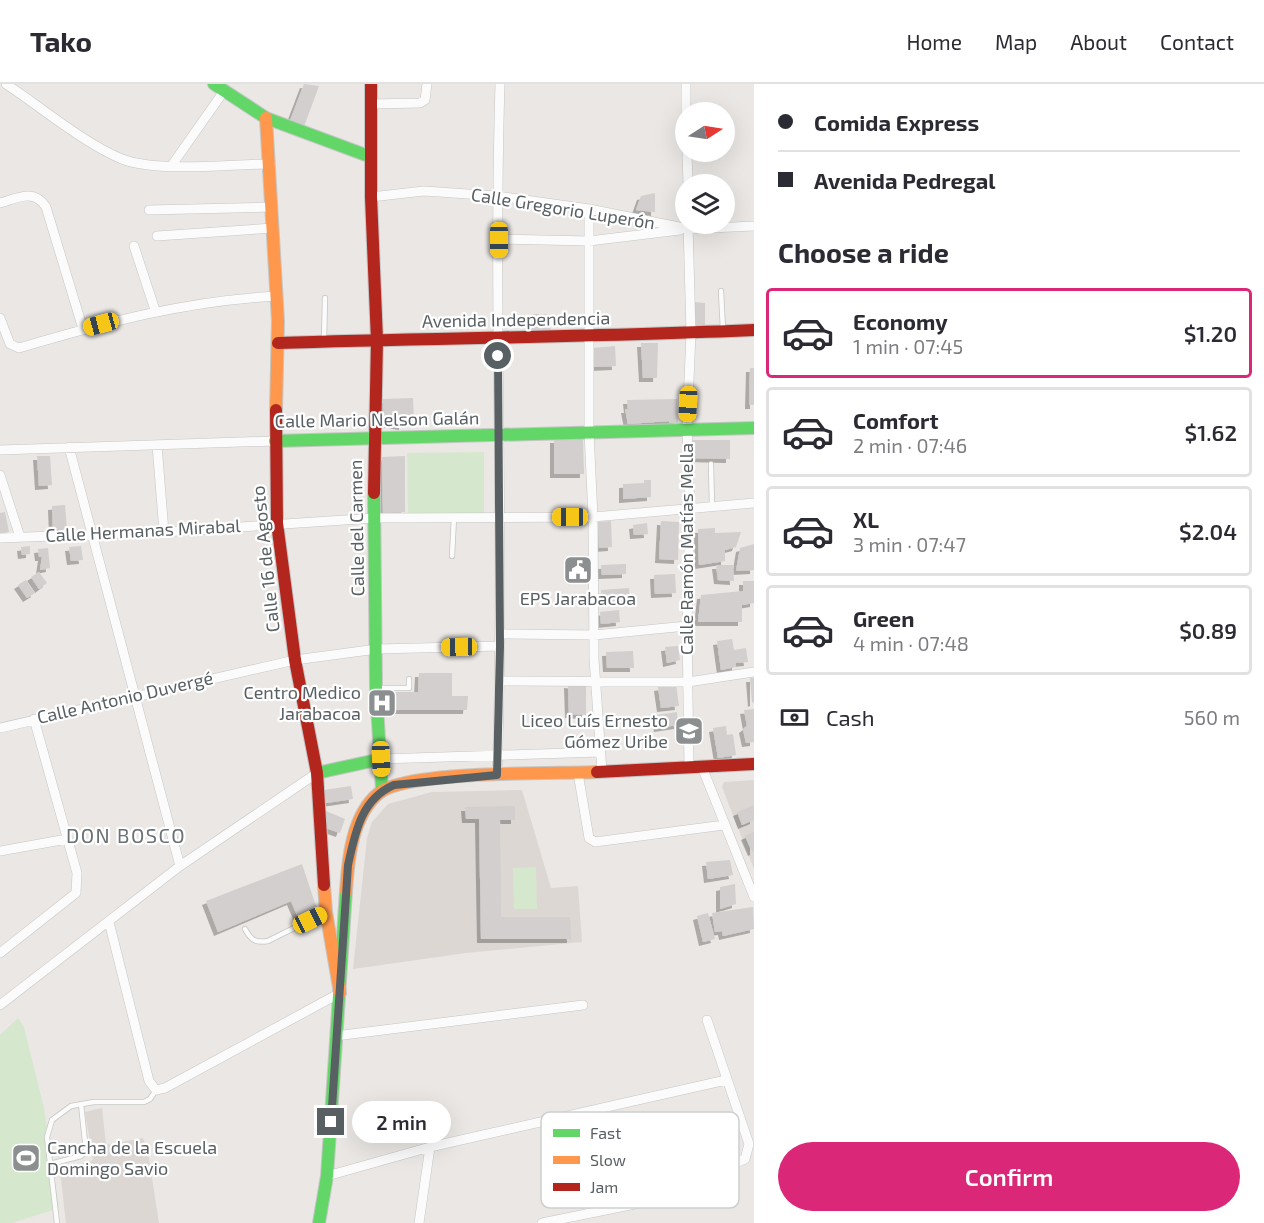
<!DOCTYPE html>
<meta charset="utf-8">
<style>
:root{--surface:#fff;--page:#f2f2f3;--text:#2b2b33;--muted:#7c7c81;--line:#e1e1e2;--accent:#db2777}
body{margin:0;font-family:"Exo 2",sans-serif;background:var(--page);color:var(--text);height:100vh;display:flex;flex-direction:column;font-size:22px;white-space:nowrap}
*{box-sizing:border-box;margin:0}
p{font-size:20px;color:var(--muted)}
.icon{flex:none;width:33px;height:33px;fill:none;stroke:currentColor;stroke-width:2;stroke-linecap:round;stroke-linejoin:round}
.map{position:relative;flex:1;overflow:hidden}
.panel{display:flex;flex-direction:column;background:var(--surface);width:510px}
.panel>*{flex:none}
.top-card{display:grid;align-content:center;height:132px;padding:0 24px;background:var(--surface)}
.needle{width:39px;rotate:78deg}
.buttons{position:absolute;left:675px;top:18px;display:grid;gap:12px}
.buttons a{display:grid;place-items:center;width:60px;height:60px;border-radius:50%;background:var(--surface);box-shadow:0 6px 24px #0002;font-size:30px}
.end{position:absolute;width:27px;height:27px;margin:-14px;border:8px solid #596063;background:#fff;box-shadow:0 0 0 3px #fff}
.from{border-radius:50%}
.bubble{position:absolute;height:42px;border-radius:21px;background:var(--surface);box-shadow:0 6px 24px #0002;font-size:20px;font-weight:600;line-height:42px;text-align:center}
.car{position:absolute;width:18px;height:36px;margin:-18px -9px;border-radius:8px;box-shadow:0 0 4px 2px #0007;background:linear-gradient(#f5c518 24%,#345 0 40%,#f5c518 0 76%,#345 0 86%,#f5c518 0)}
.top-card b{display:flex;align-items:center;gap:21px;height:57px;font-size:22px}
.top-card b+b{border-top:2px solid var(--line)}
.top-card i{width:15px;height:15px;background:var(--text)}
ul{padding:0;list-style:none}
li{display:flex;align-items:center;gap:18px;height:90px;margin:0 12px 9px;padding:0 12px;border:3px solid var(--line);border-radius:6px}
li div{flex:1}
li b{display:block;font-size:22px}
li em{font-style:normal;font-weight:600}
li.selected{border-color:var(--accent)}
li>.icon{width:54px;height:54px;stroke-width:1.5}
h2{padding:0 24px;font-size:27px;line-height:72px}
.pay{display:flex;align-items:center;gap:15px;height:66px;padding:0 24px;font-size:22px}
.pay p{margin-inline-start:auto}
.cta{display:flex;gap:12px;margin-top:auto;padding:12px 24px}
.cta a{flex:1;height:69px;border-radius:36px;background:var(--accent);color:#fff;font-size:24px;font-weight:600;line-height:69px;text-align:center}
header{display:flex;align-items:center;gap:36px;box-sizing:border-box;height:84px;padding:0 30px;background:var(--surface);border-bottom:2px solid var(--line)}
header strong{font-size:28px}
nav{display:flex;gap:33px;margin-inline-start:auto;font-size:21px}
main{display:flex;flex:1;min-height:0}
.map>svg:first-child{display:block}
</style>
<header>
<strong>Tako</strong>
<nav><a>Home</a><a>Map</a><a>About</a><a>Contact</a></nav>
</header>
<main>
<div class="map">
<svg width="754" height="1139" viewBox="0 0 754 1139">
<defs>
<filter id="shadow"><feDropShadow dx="-4" dy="4" stdDeviation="0" flood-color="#0004"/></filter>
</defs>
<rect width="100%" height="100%" fill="#eae7e4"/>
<path fill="#dcd7d3" d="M 754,696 L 754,785 L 722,703 L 724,698 Z
M 522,706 L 551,804 L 578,802 L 582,858 L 466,869 L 353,885 L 367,754 L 372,738 L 388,720 L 432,708 Z
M 102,1024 L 106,1061 L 143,1054 L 148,1069 L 159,1139 L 66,1139 L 60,1087 L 93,1076 L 85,1028 Z"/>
<path fill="#d5e8cd" d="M 484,368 L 484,430 L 408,430 L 407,369 Z
M 536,783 L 537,825 L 514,825 L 513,784 Z
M 18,934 L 24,943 L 44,1024 L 59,1124 L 12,1139 L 0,1139 L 0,951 Z"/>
<path fill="#d2cfce" filter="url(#shadow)" d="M 304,0 L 319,2 L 302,48 L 288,42 Z
M 655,109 L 655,128 L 636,126 L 641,112 Z
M 694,218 L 705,219 L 705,248 L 693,247 Z
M 531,230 L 550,230 L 551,248 L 532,249 Z
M 641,259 L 658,259 L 657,294 L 643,294 Z
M 615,262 L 616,282 L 594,283 L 593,264 Z
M 750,284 L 754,284 L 754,321 L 749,321 Z
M 413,314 L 414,337 L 403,338 L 403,342 L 384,339 L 383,315 Z
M 677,315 L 678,339 L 669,339 L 669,337 L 628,340 L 625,325 L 628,325 L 627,316 Z
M 554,355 L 583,355 L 584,390 L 554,390 Z
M 690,356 L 730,356 L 730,375 L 690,374 Z
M 37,372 L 50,372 L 52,401 L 39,402 Z
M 405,372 L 405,428 L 383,429 L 382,373 Z
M 644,396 L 651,396 L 651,413 L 623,415 L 623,400 L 644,399 Z
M 65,421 L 67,445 L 53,446 L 52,422 Z
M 5,428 L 9,448 L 0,450 L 0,429 Z
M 611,437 L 612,463 L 599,464 L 598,438 Z
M 661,437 L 679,438 L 678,476 L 659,475 Z
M 647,439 L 648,450 L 634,451 L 633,441 Z
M 715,444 L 715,449 L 741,448 L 736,463 L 725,466 L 725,477 L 699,481 L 698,445 Z
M 754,460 L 754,486 L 736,487 L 740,464 Z
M 30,462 L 30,470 L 22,471 L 21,463 Z
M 81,462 L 83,476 L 71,477 L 69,463 Z
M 48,464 L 50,484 L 40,486 L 42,473 L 39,473 L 38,465 Z
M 626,480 L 626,490 L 602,491 L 601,481 Z
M 716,481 L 733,481 L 734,497 L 718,496 Z
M 39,488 L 47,499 L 39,505 L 31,493 Z
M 675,490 L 676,509 L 655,510 L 654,491 Z
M 26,496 L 35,509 L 27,514 L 18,501 Z
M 743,497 L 754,497 L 754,519 L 742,521 L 742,538 L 698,538 L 701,511 L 743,507 Z
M 629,504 L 630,516 L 602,518 L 601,506 Z
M 619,526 L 620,538 L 601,540 L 600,528 Z
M 732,555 L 734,566 L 746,564 L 748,578 L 736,579 L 736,583 L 721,586 L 717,557 Z
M 678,562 L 680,576 L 667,579 L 665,563 Z
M 633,567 L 634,584 L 607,584 L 606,568 Z
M 419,589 L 452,589 L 452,612 L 468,612 L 467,626 L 387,626 L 388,608 L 418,608 Z
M 750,594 L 754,594 L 754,618 L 752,619 Z
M 568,600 L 586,602 L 586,631 L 569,630 Z
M 676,600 L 679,622 L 661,624 L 658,603 Z
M 754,625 L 754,658 L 746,659 L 743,645 L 747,642 L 744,626 Z
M 677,628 L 678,641 L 658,644 L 656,631 Z
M 726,642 L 727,651 L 733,650 L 736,671 L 718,674 L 713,644 Z
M 351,702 L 353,715 L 326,719 L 324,706 Z
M 754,721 L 754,736 L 742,741 L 737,728 Z
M 515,722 L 515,736 L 500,736 L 501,833 L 570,833 L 571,855 L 481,855 L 479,735 L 466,735 L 465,723 Z
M 326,727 L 345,735 L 340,749 L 320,742 Z
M 754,748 L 754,767 L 752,768 L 745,752 Z
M 730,776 L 733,791 L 708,795 L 706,778 Z
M 302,780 L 318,828 L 300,838 L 291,817 L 218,848 L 206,817 Z
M 735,800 L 736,820 L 720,825 L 720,803 Z
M 753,823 L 754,845 L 723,852 L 722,847 L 715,848 L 712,829 Z
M 708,829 L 715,855 L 703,858 L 697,832 Z"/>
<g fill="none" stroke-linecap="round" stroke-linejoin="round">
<g stroke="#c6c6c5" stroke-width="6">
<path id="lane" d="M 721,207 L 723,246
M 324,256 L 325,214
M 711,380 L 712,423
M 452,472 L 454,433
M 376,604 L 409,604 L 409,595
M 245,845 C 251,856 255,859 268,857 L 324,829
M 50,1080 L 81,1072 L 86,1067 L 81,1020
M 57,1139 L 47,1053 L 52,1036 L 71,1022 L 94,1018 L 144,1018 L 150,1015 L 156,1006"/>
</g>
<g stroke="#c6c6c5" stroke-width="10">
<path id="street" d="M 6,0 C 41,23 85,60 122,75 C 158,89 230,80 270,80
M 686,0 L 686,28
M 371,20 L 420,19 L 425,16 L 427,0
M 687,68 L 688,100
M 172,81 L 224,7
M 371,113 L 424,107 L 497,112 L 589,125 L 689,145 L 754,142
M 0,119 C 18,114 34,104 46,123 L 83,245
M 589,125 L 589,348 L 593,433 L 594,575 L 602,688
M 149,126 L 272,123
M 688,140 L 691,249 L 687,344 L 690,427 L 687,542 L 689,682
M 157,152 L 273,144
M 499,155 L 589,157 L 680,146
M 134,162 L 155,226
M 0,234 L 10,260 L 19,264 C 107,238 185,217 277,212
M 157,361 L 164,448
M 69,363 L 180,782
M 0,366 L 275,357
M 0,391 L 20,453
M 0,454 L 164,448 L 375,434 L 593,433 L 754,419
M 500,550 L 594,551 L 687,542
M 499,597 L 688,598 L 754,588
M 0,644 L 295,576 L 377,565 L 500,562
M 381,675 L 600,668
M 702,683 L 754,813
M 578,689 L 589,754 L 595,758 L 724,741
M 497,691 C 505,461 493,230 500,0
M 0,767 L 67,755
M 109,838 L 149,997 L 156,1006 L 165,1004 L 340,909
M 0,869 L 76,809 L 77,789 L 34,635
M 0,921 L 180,782 L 317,689
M 335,952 L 583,921
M 327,1092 L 430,1063 L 726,996
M 419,1139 L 430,1063
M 542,1139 L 640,1119 L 745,1075 L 749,1060 L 707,936"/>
</g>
<g stroke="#c5c6c5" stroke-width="14">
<path id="fast" d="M 214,0 L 266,34 L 371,73
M 275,357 L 754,344
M 374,409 L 376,604 L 382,706
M 317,689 L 381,675
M 319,1139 L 327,1092 L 346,807"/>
</g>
<g stroke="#c5c6c5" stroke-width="14">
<path id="slow" d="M 266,34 L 278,237 L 276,326
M 324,801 L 326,828 L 340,909
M 346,807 C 348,775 352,731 379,709 C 408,686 554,690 597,688"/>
</g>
<g stroke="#c5c6c5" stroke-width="14">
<path id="jam" d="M 371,0 L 371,113 L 377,256 L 374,409
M 278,259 C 437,254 595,253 754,246
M 276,326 L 277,439 L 295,576 L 317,689 L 324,801
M 597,688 L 754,680"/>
</g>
<use href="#lane" stroke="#fcfbfb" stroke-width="4.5"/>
<use href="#street" stroke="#fcfbfb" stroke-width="9"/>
<use href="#fast" stroke="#63d668" stroke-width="12"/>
<use href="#slow" stroke="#ff974d" stroke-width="12"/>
<use href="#jam" stroke="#b3261e" stroke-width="12"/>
</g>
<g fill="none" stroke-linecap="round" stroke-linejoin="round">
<path stroke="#596063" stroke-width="8" d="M 331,1038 L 348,781 C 355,749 361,715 394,701 L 497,691 L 500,562 L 498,272"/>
</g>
<defs>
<g id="civic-square" transform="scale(1.5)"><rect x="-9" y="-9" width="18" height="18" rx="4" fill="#8c8f90" stroke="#fff"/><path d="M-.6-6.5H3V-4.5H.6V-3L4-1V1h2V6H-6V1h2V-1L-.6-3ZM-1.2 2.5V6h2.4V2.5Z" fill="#fff"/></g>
<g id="hospital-square" transform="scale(1.5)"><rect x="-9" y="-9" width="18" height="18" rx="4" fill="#8c8f90" stroke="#fff"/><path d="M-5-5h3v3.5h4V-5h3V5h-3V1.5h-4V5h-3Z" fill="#fff"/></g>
<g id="school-square" transform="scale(1.5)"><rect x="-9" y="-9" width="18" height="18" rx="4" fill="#8c8f90" stroke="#fff"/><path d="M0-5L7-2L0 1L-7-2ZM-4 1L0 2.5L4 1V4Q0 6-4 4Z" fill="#fff"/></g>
<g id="stadium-square" transform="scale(1.5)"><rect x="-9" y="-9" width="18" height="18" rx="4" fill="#8c8f90" stroke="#fff"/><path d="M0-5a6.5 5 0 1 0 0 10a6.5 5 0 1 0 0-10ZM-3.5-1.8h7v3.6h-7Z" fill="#fff"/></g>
</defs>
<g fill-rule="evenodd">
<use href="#civic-square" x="578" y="486"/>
<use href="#hospital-square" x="382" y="619"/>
<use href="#school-square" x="689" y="647"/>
<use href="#stadium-square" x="26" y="1074"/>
</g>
<g text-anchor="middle" stroke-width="4.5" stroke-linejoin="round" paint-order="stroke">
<g font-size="18" fill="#596063" stroke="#fff">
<text transform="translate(563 125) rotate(9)" y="6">Calle Gregorio Luperón</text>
<text transform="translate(516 236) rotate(-1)" y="6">Avenida Independencia</text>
<text transform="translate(377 336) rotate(-1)" y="6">Calle Mario Nelson Galán</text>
<text transform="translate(357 444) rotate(-91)" y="6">Calle del Carmen</text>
<text transform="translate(143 447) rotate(-3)" y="6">Calle Hermanas Mirabal</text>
<text transform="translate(687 465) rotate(-90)" y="6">Calle Ramón Matías Mella</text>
<text transform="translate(266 475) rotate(-96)" y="6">Calle 16 de Agosto</text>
<text transform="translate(125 614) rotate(-13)" y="6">Calle Antonio Duvergé</text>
</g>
<g font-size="18" fill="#596063" stroke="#fff" text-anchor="end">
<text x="578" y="521" text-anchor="middle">EPS Jarabacoa</text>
<text x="361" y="615">Centro Medico<tspan x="361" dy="21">Jarabacoa</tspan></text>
<text x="668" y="643">Liceo Luís Ernesto<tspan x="668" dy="21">Gómez Uribe</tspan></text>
<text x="47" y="1070" text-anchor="start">Cancha de la Escuela<tspan x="47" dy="21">Domingo Savio</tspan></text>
</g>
<g font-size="20" letter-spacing="1.5" fill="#6a7276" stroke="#fff">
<text x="126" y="759">DON BOSCO</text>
</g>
</g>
<rect x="541" y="1028" width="198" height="96" rx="9" fill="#fff" stroke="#cdcfd0" stroke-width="1.5"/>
<rect x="553" y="1045" width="27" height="8" fill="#63d668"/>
<rect x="553" y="1072" width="27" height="8" fill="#ff974d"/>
<rect x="553" y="1099" width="27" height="8" fill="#b3261e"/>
<g font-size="16" fill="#596063">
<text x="590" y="1055">Fast</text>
<text x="590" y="1082">Slow</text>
<text x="590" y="1109">Jam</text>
</g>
</svg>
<div class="buttons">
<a><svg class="needle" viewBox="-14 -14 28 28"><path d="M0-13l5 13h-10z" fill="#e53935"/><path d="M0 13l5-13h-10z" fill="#7c7c81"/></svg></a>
<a><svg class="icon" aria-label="layers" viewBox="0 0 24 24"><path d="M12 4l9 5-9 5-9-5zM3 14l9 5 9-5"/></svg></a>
</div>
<i class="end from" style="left:498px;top:272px"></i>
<i class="end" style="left:331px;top:1038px"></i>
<div class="bubble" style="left:352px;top:1017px;width:99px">2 min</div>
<i class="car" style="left:499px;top:156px;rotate:180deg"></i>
<i class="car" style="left:101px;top:240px;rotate:255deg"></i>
<i class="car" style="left:688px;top:320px;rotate:183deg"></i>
<i class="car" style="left:570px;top:433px;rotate:270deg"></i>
<i class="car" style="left:459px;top:563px;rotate:269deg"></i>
<i class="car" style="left:381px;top:675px;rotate:178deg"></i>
<i class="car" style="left:310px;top:836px;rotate:64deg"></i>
</div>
<section class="panel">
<div class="top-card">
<b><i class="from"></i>Comida Express</b>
<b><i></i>Avenida Pedregal</b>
</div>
<h2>Choose a ride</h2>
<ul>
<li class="selected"><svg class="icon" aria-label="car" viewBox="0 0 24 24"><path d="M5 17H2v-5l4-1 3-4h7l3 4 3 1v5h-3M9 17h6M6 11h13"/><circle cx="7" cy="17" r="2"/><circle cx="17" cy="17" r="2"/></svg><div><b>Economy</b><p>1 min · 07:45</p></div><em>$1.20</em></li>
<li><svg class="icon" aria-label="car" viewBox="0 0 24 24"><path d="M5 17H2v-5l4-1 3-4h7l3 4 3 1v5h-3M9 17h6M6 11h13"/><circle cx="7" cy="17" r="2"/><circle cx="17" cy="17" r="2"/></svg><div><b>Comfort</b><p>2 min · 07:46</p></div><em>$1.62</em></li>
<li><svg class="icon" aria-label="car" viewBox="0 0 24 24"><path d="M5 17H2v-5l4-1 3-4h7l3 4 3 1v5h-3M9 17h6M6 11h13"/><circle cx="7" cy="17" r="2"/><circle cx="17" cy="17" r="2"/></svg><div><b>XL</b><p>3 min · 07:47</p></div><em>$2.04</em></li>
<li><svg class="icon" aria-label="car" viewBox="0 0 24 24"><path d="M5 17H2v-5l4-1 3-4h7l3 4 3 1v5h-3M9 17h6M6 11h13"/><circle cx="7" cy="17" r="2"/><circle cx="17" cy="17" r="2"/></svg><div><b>Green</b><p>4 min · 07:48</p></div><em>$0.89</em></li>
</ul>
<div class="pay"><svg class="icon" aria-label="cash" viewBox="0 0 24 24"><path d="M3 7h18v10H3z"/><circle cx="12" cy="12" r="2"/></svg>Cash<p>560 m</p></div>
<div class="cta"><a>Confirm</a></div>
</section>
</main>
